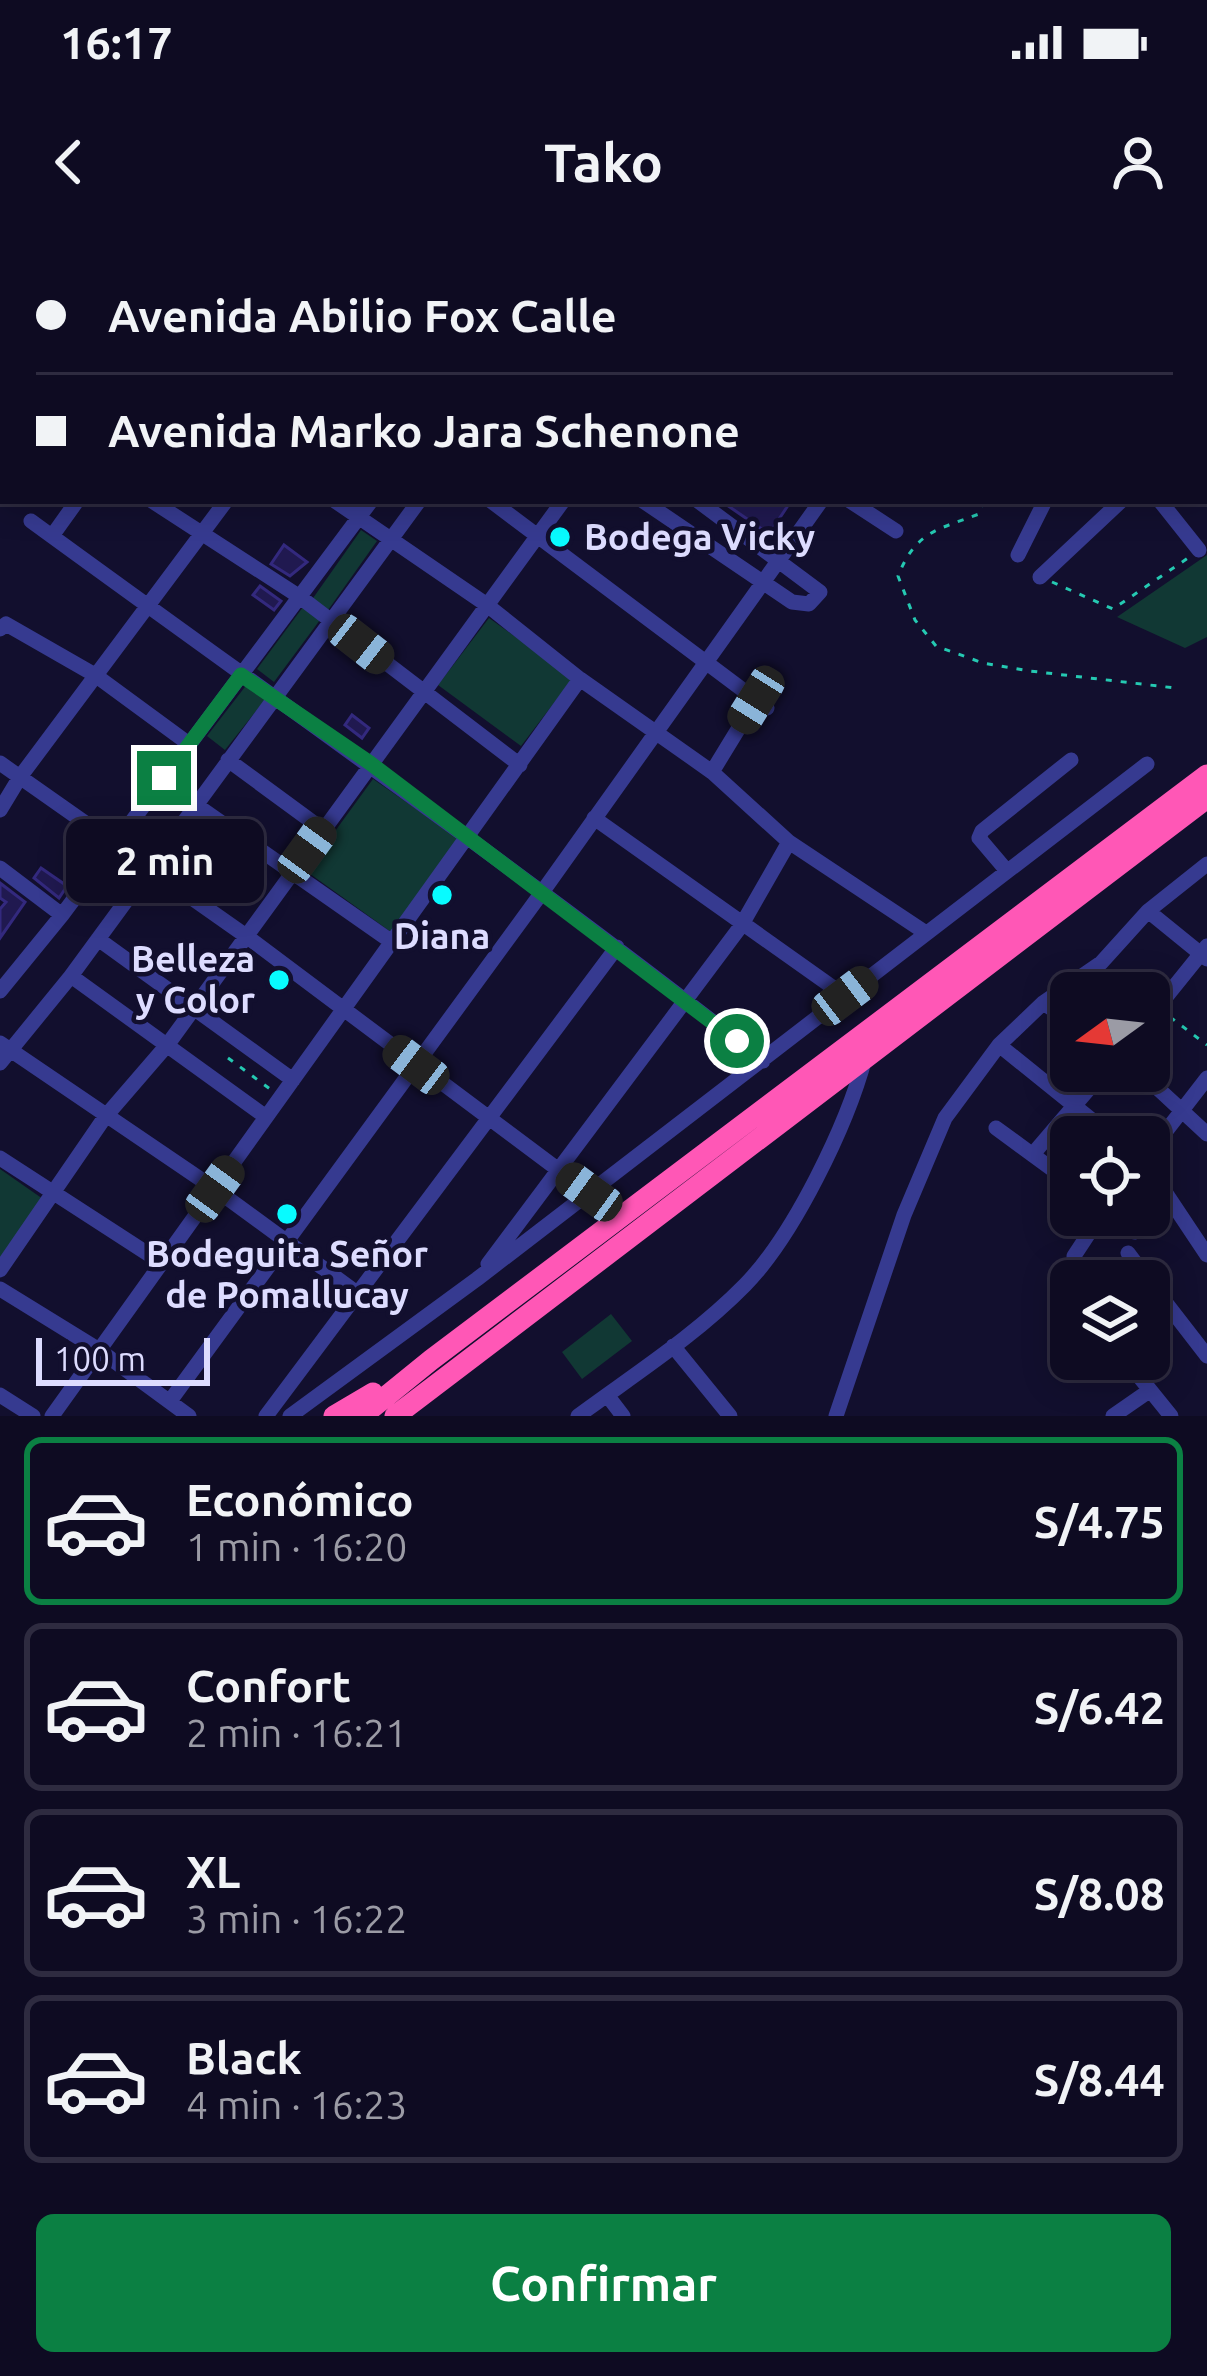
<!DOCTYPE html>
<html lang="es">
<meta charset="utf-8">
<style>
:root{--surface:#0e0b22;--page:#1c192f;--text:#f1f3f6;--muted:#9b9ba5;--line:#2e2b40;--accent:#0b8043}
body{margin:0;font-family:Ubuntu,sans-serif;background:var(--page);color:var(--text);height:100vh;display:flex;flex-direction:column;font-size:45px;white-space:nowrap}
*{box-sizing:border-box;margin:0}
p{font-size:39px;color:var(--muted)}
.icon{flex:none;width:66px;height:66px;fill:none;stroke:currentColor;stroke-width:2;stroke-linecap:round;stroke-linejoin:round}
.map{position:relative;height:1176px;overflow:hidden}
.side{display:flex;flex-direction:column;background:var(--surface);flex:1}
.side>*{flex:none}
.hud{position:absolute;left:0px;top:0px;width:1209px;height:264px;box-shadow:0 6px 30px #0003,0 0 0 3px var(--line);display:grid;align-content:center;height:264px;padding:0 36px;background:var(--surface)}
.needle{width:78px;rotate:255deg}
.buttons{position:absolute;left:1050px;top:732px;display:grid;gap:24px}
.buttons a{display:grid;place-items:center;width:120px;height:120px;border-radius:18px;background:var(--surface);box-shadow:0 6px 30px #0003,0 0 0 3px var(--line);font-size:60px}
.scale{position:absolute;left:36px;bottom:30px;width:174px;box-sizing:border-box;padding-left:12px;border:6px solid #dddcff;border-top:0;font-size:33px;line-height:42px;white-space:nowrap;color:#dddcff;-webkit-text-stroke:9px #120f2e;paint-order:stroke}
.end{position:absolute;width:54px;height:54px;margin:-27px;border:15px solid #0b8043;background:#fff;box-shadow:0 0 0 6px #fff}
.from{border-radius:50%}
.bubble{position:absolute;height:84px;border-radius:18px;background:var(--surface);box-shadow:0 6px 30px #0003,0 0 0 3px var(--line);font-size:39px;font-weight:600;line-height:84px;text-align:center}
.car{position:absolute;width:36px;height:72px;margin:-36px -18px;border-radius:15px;box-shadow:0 0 9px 3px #0007;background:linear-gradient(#222 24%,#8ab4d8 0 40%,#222 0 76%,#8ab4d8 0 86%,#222 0)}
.hud b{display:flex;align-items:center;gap:42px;height:114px;font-size:45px}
.hud b+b{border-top:3px solid var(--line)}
.hud i{width:30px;height:30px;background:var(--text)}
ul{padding:21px 0 0;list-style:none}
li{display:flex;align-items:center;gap:36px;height:168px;margin:0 24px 18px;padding:0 12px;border:6px solid var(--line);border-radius:18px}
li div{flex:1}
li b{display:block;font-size:45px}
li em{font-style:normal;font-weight:600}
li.active{border-color:var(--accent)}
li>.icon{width:108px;height:108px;stroke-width:1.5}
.button{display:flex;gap:24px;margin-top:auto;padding:24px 36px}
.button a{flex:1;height:138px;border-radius:18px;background:var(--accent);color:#fff;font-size:48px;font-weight:600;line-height:138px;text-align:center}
.status{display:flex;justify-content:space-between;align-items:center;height:84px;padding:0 60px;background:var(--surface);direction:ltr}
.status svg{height:33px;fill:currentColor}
header{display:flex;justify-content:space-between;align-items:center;height:156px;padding:0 36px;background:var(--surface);font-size:54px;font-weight:600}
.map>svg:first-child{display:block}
</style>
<div class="status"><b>16:17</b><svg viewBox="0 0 49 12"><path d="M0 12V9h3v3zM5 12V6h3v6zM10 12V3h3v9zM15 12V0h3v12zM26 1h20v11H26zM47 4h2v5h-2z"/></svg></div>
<header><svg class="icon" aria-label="back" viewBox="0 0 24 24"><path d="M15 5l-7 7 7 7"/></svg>Tako<svg class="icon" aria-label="person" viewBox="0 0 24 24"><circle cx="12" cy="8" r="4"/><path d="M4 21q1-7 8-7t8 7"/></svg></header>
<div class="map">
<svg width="1207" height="1176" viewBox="0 0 1207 1176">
<rect width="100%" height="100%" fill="#120f2e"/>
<path fill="#113834" d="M 361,290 L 377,301 L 326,373 L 311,361 Z
M 1207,315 L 1207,397 L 1185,408 L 1117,377 Z
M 303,367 L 320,380 L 274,442 L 257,429 Z
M 489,378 L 573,438 L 521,506 L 438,445 Z
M 248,443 L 267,457 L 225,510 L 207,496 Z
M 373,539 L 458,598 L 391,692 L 306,631 Z
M 0,929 L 43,959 L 0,1022 Z
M 611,1074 L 632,1101 L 582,1139 L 562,1112 Z"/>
<path fill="#201950" stroke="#33297e" stroke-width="3" d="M 721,261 L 778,261 L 787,267 L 769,294 Z
M 284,305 L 307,322 L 290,336 L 271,324 Z
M 260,346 L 281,361 L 274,370 L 253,355 Z
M 352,475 L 369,488 L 362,498 L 345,485 Z
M 41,628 L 67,646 L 59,658 L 34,638 Z
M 0,643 L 25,662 L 0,698 L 0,669 L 6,662 L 0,658 Z"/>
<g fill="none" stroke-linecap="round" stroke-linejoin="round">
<path stroke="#25c9b2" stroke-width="3" stroke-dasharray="6 9" stroke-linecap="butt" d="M 981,3 L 982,0
M 983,261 L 979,274 C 937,290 916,291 898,336 L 915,380 L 936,406 L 983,423 L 1030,431 L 1175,448
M 1052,342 L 1113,369 L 1188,318
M 1112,732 L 1139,753
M 1170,777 L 1207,805
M 228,818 L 270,849"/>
<path stroke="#363a90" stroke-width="15" d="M 271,0 L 276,3
M 335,0 L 339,3
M 494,0 L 499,3
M 646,0 L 650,3
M 792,0 L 796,3
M 1009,0 L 1015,3
M 1099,0 L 1103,3
M 417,3 L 419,0
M 564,3 L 567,0
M 622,3 L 624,0
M 756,3 L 758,0
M 1206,7 L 1207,6
M 1206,70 L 1207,71
M 1206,194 L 1207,193
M 152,261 L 300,357 L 520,525
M 335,261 L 487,365 L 580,439 L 712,532 L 789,602 L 926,693
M 491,261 L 767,468
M 643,261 L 792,362 L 809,364 L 820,352 L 698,261
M 850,261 L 896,291
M 1160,261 L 1199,310
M 31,281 C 276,460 524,633 763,821
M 52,296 L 77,261
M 1018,315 L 1045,261
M 1040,337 L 1121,261
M 0,389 L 6,384 L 95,435 L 189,504
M 228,520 L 322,589
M 0,523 L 246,696 L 588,952
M 712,532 L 756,460
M 196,565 L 392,702
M 0,570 L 20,537 L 226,261
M 594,578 L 845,756
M 0,628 L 62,675
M 1007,631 L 979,598 L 982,591 L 1071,520
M 1148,671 L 1207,719
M 98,699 L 293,840
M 71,736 L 266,877
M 0,751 L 62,675 L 371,261
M 1043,763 L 1071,781
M 1149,778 L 1207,706
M 0,803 L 215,949 L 357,1053
M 999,805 L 1113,897
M 0,823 L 71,736 L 419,261
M 1139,831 L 1207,894
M 996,888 L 1071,943
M 1149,913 L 1207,838
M 1033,914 L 1104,831
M 0,918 L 162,1023
M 1149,928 L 1207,1015
M 1113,975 L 1135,992
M 1128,1013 L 1149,1041
M 1074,1016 L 1101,975
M 488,1024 L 741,686 L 789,602
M 0,1030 L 105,877 L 168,804 L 563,261
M 1149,1041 L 1207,1116
M 0,1049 L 99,1110 L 189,1176
M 673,1106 L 730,1176
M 1125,1119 L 1171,1176
M 0,1155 L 33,1176
M 607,1155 L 623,1176
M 170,1161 L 543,651 L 821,261
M 52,1176 L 580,439
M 266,1176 L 617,707
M 290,1176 L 477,1039 L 1147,524
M 578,1176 C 635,1134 696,1095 745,1045 C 794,995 847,885 865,818
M 836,1176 L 904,975 L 945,878 L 999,805 L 1043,763 L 1101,723 L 1148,671 L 1207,624
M 1113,1176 L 1149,1151"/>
<path stroke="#ff57b6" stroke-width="21" d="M 334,1176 L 373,1153
M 362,1176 L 431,1120 L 1207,535
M 395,1176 L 1207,558"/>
</g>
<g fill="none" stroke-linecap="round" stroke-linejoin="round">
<path stroke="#0b8043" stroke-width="15" d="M 164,538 L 241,435 L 370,523 L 737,801"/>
</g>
<g fill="#08fbff" stroke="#120f2e" stroke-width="4.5">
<circle cx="560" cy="297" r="12"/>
<circle cx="442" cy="655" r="12"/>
<circle cx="279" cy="740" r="12"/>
<circle cx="287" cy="974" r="12"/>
</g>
<g text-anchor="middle" stroke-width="9" stroke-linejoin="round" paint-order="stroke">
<g font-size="36" font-weight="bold" fill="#dddcff" stroke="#120f2e">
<text x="584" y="310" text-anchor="start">Bodega Vicky</text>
<text x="442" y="709">Diana</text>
<text x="255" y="732" text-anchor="end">Belleza<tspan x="255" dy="41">y Color</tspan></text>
<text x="287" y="1027">Bodeguita Señor<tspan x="287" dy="41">de Pomallucay</tspan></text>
</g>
</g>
</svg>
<div class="buttons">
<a><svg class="needle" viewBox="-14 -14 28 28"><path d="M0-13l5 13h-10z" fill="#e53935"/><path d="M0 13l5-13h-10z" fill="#9b9ba5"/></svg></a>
<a><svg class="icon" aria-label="locate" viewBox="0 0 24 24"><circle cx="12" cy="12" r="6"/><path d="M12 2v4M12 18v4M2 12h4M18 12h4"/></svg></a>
<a><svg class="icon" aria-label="layers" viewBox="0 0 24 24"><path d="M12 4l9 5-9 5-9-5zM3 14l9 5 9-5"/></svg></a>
</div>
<div class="scale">100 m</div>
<i class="end from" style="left:737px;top:801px"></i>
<i class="end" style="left:164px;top:538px"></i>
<div class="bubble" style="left:66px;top:579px;width:198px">2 min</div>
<i class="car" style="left:361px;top:404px;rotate:128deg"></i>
<i class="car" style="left:756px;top:460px;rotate:212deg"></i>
<i class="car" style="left:307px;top:610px;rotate:36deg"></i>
<i class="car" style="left:845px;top:756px;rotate:53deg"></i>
<i class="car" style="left:416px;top:825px;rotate:307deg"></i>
<i class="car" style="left:215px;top:949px;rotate:36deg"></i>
<i class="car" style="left:589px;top:952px;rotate:306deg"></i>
<div class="hud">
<b><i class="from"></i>Avenida Abilio Fox Calle</b>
<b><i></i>Avenida Marko Jara Schenone</b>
</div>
</div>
<section class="side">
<ul>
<li class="active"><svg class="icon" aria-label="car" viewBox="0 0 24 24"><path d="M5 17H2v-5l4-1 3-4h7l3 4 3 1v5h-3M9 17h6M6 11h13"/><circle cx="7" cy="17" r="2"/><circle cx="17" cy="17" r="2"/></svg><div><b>Económico</b><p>1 min · 16:20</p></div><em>S/4.75</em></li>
<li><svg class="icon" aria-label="car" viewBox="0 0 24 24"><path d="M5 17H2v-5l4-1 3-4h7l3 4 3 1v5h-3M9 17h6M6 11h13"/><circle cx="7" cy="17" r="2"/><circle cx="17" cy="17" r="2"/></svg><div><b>Confort</b><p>2 min · 16:21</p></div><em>S/6.42</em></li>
<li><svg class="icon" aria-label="car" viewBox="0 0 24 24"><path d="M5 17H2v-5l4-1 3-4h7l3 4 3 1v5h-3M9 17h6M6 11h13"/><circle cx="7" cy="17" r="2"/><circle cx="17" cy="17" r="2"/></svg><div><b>XL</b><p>3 min · 16:22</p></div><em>S/8.08</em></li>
<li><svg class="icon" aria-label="car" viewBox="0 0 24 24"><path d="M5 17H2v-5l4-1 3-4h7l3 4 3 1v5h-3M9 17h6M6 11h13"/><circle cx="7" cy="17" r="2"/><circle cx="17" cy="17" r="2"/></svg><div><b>Black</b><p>4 min · 16:23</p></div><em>S/8.44</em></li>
</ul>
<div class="button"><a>Confirmar</a></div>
</section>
